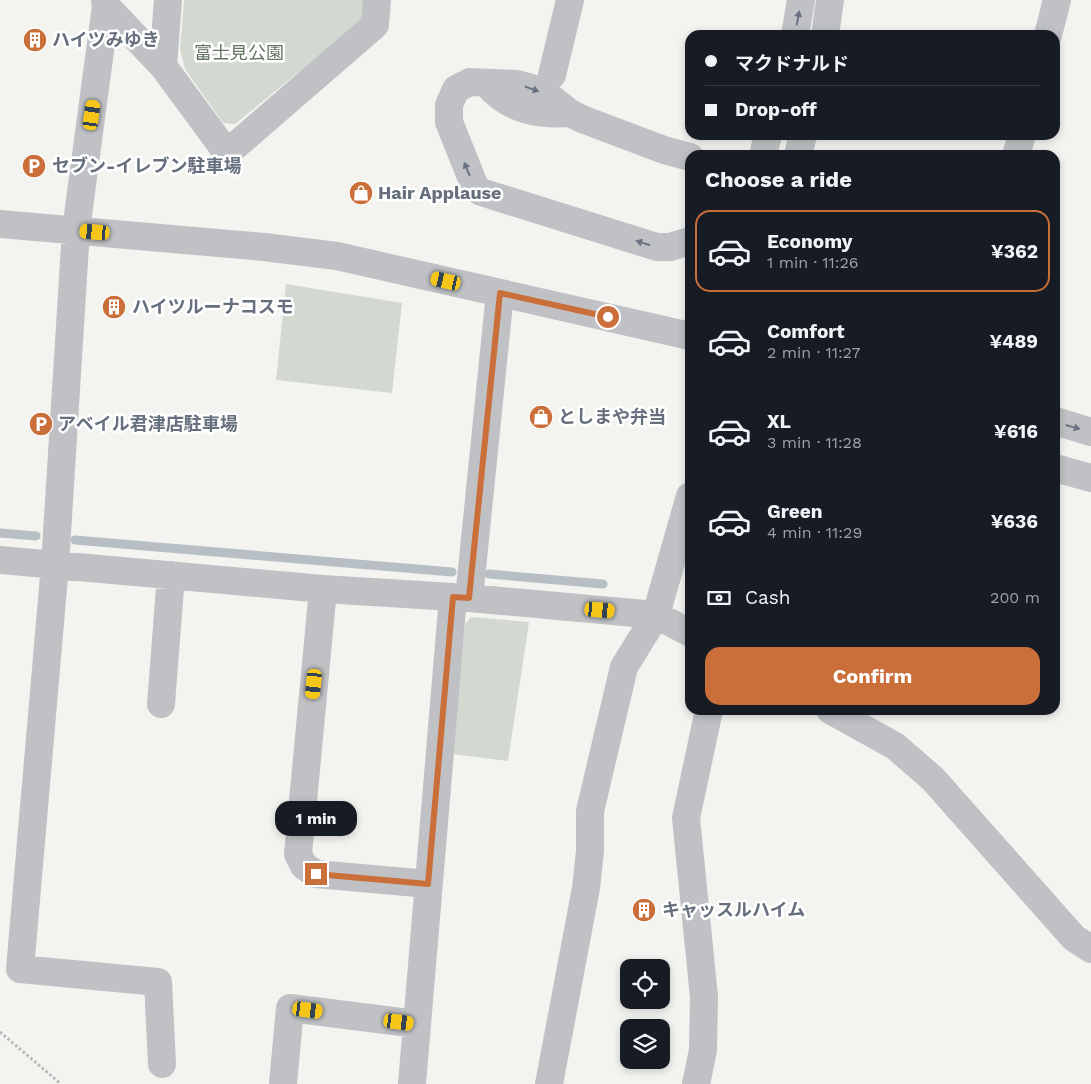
<!DOCTYPE html>
<meta charset="utf-8">
<style>
:root{--surface:#171b24;--page:#242831;--text:#f1f3f6;--muted:#9ea1a6;--line:#363941;--accent:#ca6f39}
body{margin:0;font-family:"Work Sans","Noto Sans JP",sans-serif;background:var(--page);color:var(--text);height:100vh;display:flex;flex-direction:column;font-size:19px;white-space:nowrap}
*{box-sizing:border-box;margin:0}
p{font-size:16px;color:var(--muted)}
.icon{flex:none;width:28px;height:28px;fill:none;stroke:currentColor;stroke-width:2;stroke-linecap:round;stroke-linejoin:round}
.map{position:relative;flex:1;overflow:hidden}
.drawer{position:absolute;left:685px;top:150px;width:375px;height:565px;display:flex;flex-direction:column;background:var(--surface);border-radius:15px;box-shadow:0 2px 8px #0003}
.drawer>*{flex:none}
.hud{position:absolute;left:685px;top:30px;width:375px;height:110px;border-radius:15px;box-shadow:0 2px 8px #0003;display:grid;align-content:center;height:110px;padding:0 20px;background:var(--surface)}
.buttons{position:absolute;left:620px;top:959px;display:grid;gap:10px}
.buttons a{display:grid;place-items:center;width:50px;height:50px;border-radius:10px;background:var(--surface);box-shadow:0 2px 8px #0003;font-size:25px}
.end{position:absolute;width:22px;height:22px;margin:-11px;border:6px solid #ca6f39;background:#fff;box-shadow:0 0 0 2px #fff}
.from{border-radius:50%}
.bubble{position:absolute;height:35px;border-radius:15px;background:var(--surface);box-shadow:0 2px 8px #0003;font-size:16px;font-weight:700;line-height:35px;text-align:center}
.car{position:absolute;width:15px;height:30px;margin:-15px -8px;border-radius:6px;box-shadow:0 0 4px 1px #0007;background:linear-gradient(#f5c518 24%,#345 0 40%,#f5c518 0 76%,#345 0 86%,#f5c518 0)}
.hud b{display:flex;align-items:center;gap:18px;height:48px;font-size:19px}
.hud b+b{border-top:1px solid var(--line)}
.hud i{width:12px;height:12px;background:var(--text)}
ul{padding:0;list-style:none}
li{display:flex;align-items:center;gap:15px;height:82px;margin:0 10px 8px;padding:0 10px;border:2px solid transparent;border-radius:15px}
li div{flex:1}
li b{display:block;font-size:19px}
li em{font-style:normal;font-weight:700}
li.active{border-color:var(--accent)}
li>.icon{width:45px;height:45px;stroke-width:1.5}
h2{padding:0 20px;font-size:22px;line-height:60px}
.pay{display:flex;align-items:center;gap:12px;height:55px;padding:0 20px;font-size:19px}
.pay p{margin-inline-start:auto}
.button{display:flex;gap:10px;margin-top:auto;padding:10px 20px}
.button a{flex:1;height:58px;border-radius:15px;background:var(--accent);color:#fff;font-size:20px;font-weight:700;line-height:58px;text-align:center}
.map>svg:first-child{display:block}
</style>
<div class="map">
<svg width="1091" height="1084" viewBox="0 0 1091 1084">
<rect width="100%" height="100%" fill="#f3f3f0"/>
<path fill="#d3d9d1" d="M 184,0 L 364,0 L 363,15 L 359,23 L 235,124 L 223,123 L 185,69 L 180,49 Z
M 286,284 L 402,303 L 392,393 L 276,380 Z
M 471,617 L 529,622 L 508,761 L 452,754 L 465,624 Z"/>
<g fill="none" stroke-linecap="round" stroke-linejoin="round">
<path stroke="#b8bfc4" stroke-width="9" d="M 0,533 L 36,536
M 75,540 L 452,572
M 489,574 L 603,584"/>
<path stroke="#b6b8ba" stroke-width="3" stroke-dasharray="2.5 2.5" stroke-linecap="butt" d="M 0,1032 L 61,1084"/>
<path stroke="#bfc1c4" stroke-width="28" d="M 105,0 L 106,6 L 163,66 L 227,153 L 375,25 L 377,0
M 106,6 L 76,230 L 55,565 L 20,969 L 158,982 L 162,1064
M 795,35 L 801,0
M 825,35 L 830,0
M 1048,35 L 1057,0
M 163,66 L 168,0
M 552,75 L 570,0
M 487,84 C 509,110 538,115 570,113
M 763,155 L 768,135
M 798,155 L 803,135
M 1016,155 L 1022,135
M 690,157 L 664,150 L 582,119 L 570,113 L 551,98 L 535,89 L 517,84 L 470,82 L 456,89 L 449,105 L 449,122 L 475,187 L 481,192 L 657,247 L 670,247 L 690,241
M 0,224 L 264,247 L 337,256 L 690,336
M 1055,421 L 1091,432
M 1055,468 L 1091,478
M 0,560 L 323,589 L 469,598 L 656,615 L 690,633
M 323,589 L 298,854 L 304,866 L 316,874 L 428,884
M 469,598 L 500,293
M 161,704 L 171,575
M 830,710 L 895,746 L 933,779 L 1074,938 L 1091,949
M 283,1084 L 290,1008 L 417,1024
M 412,1084 L 453,597
M 549,1084 L 586,888 L 590,851 L 590,811 L 624,667 L 656,615 L 690,496
M 696,1084 L 703,1050 L 704,997 L 686,818 L 709,710"/>
</g>
<defs><path id="oneway-solid" d="M-6-.8H1V-3.2L6.5 0L1 3.2V.8H-6Z" transform="scale(1.25)"/></defs>
<g fill="#6a7381">
<use href="#oneway-solid" transform="translate(798 18) rotate(-80)"/>
<use href="#oneway-solid" transform="translate(532 89) rotate(19)"/>
<use href="#oneway-solid" transform="translate(467 169) rotate(-112)"/>
<use href="#oneway-solid" transform="translate(643 243) rotate(-162)"/>
<use href="#oneway-solid" transform="translate(1073 427) rotate(16)"/>
</g>
<g fill="none" stroke-linecap="round" stroke-linejoin="round">
<path stroke="#ca6f39" stroke-width="6" d="M 316,874 L 428,884 L 453,597 L 469,598 L 500,293 L 608,317"/>
</g>
<defs>
<g id="building-disc" transform="scale(1.25)"><circle r="9.5" fill="#ca6f39" stroke="#fff"/><path d="M-4-6H4V6H1V3H-1V6H-4ZM-2.5-4.3h1.7v1.8h-1.7ZM.8-4.3h1.7v1.8H.8ZM-2.5-1h1.7V.8h-1.7ZM.8-1h1.7V.8H.8Z" fill="#fff"/></g>
<g id="parking-disc" transform="scale(1.25)"><circle r="9.5" fill="#ca6f39" stroke="#fff"/><path d="M-3.5-5.5H1a3.5 3.5 0 0 1 0 7H-1V5.5H-3.5ZM-1-3.4V-.6H.8a1.4 1.4 0 0 0 0-2.8Z" fill="#fff"/></g>
<g id="shop-disc" transform="scale(1.25)"><circle r="9.5" fill="#ca6f39" stroke="#fff"/><path d="M-5-2.5h2.3a2.7 3.5 0 0 1 5.4 0H5L5.5 6h-11ZM-1.5-2.5h3a1.5 2.3 0 0 0-3 0Z" fill="#fff"/></g>
</defs>
<g fill-rule="evenodd">
<use href="#building-disc" x="35" y="40"/>
<use href="#parking-disc" x="34" y="166"/>
<use href="#shop-disc" x="361" y="193"/>
<use href="#building-disc" x="114" y="307"/>
<use href="#shop-disc" x="541" y="417"/>
<use href="#parking-disc" x="41" y="424"/>
<use href="#building-disc" x="644" y="910"/>
</g>
<g text-anchor="middle" stroke-width="5" stroke-linejoin="round" paint-order="stroke">
<g font-size="18" font-weight="bold" fill="#666f7d" stroke="#fff" text-anchor="start">
<text x="52" y="46">ハイツみゆき</text>
<text x="52" y="172">セブン-イレブン駐車場</text>
<text x="378" y="199">Hair Applause</text>
<text x="132" y="313">ハイツルーナコスモ</text>
<text x="558" y="423">としまや弁当</text>
<text x="58" y="430">アベイル君津店駐車場</text>
<text x="662" y="916">キャッスルハイム</text>
</g>
<g font-size="18" fill="#657564" stroke="#fff">
<text x="239" y="59">富士見公園</text>
</g>
</g>
</svg>
<div class="buttons">
<a><svg class="icon" aria-label="locate" viewBox="0 0 24 24"><circle cx="12" cy="12" r="6"/><path d="M12 2v4M12 18v4M2 12h4M18 12h4"/></svg></a>
<a><svg class="icon" aria-label="layers" viewBox="0 0 24 24"><path d="M12 4l9 5-9 5-9-5zM3 14l9 5 9-5"/></svg></a>
</div>
<i class="end from" style="left:608px;top:317px"></i>
<i class="end" style="left:316px;top:874px"></i>
<div class="bubble" style="left:275px;top:801px;width:82px">1 min</div>
<i class="car" style="left:92px;top:115px;rotate:8deg"></i>
<i class="car" style="left:95px;top:232px;rotate:275deg"></i>
<i class="car" style="left:446px;top:281px;rotate:283deg"></i>
<i class="car" style="left:600px;top:610px;rotate:95deg"></i>
<i class="car" style="left:314px;top:684px;rotate:186deg"></i>
<i class="car" style="left:308px;top:1010px;rotate:97deg"></i>
<i class="car" style="left:399px;top:1022px;rotate:97deg"></i>
<div class="hud">
<b><i class="from"></i>マクドナルド</b>
<b><i></i>Drop-off</b>
</div>
<section class="drawer">
<h2>Choose a ride</h2>
<ul>
<li class="active"><svg class="icon" aria-label="car" viewBox="0 0 24 24"><path d="M5 17H2v-5l4-1 3-4h7l3 4 3 1v5h-3M9 17h6M6 11h13"/><circle cx="7" cy="17" r="2"/><circle cx="17" cy="17" r="2"/></svg><div><b>Economy</b><p>1 min · 11:26</p></div><em>¥362</em></li>
<li><svg class="icon" aria-label="car" viewBox="0 0 24 24"><path d="M5 17H2v-5l4-1 3-4h7l3 4 3 1v5h-3M9 17h6M6 11h13"/><circle cx="7" cy="17" r="2"/><circle cx="17" cy="17" r="2"/></svg><div><b>Comfort</b><p>2 min · 11:27</p></div><em>¥489</em></li>
<li><svg class="icon" aria-label="car" viewBox="0 0 24 24"><path d="M5 17H2v-5l4-1 3-4h7l3 4 3 1v5h-3M9 17h6M6 11h13"/><circle cx="7" cy="17" r="2"/><circle cx="17" cy="17" r="2"/></svg><div><b>XL</b><p>3 min · 11:28</p></div><em>¥616</em></li>
<li><svg class="icon" aria-label="car" viewBox="0 0 24 24"><path d="M5 17H2v-5l4-1 3-4h7l3 4 3 1v5h-3M9 17h6M6 11h13"/><circle cx="7" cy="17" r="2"/><circle cx="17" cy="17" r="2"/></svg><div><b>Green</b><p>4 min · 11:29</p></div><em>¥636</em></li>
</ul>
<div class="pay"><svg class="icon" aria-label="cash" viewBox="0 0 24 24"><path d="M3 7h18v10H3z"/><circle cx="12" cy="12" r="2"/></svg>Cash<p>200 m</p></div>
<div class="button"><a>Confirm</a></div>
</section>
</div>
